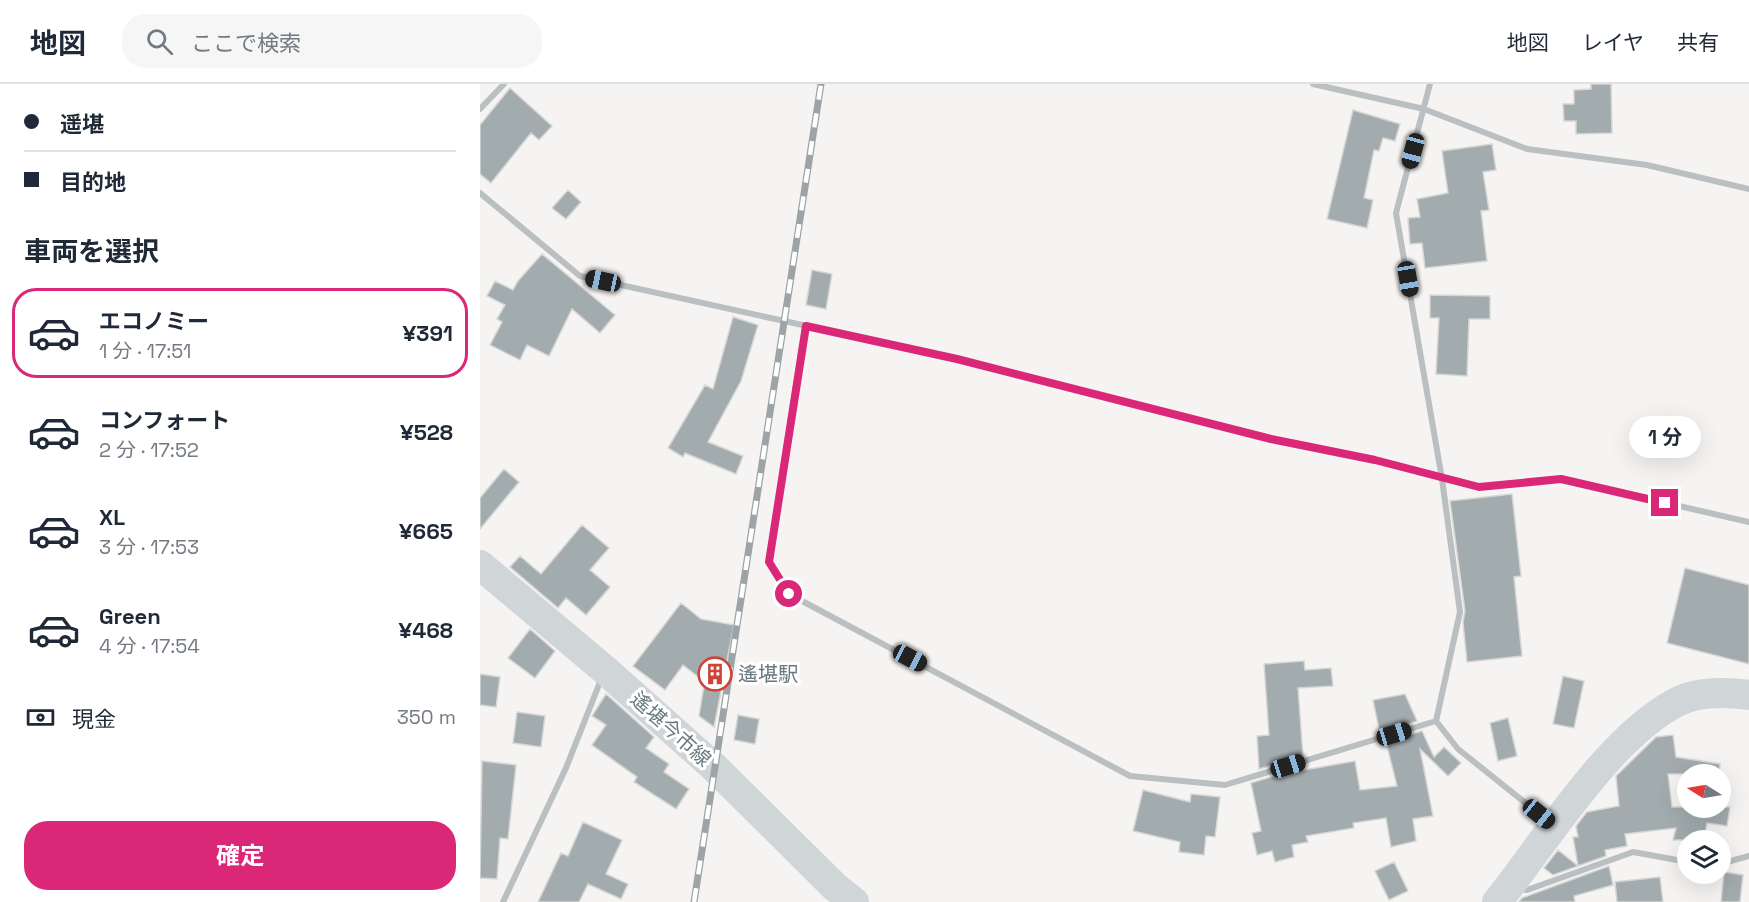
<!DOCTYPE html>
<html lang="ja">
<meta charset="utf-8">
<style>
:root{--surface:#fff;--page:#f6f6f7;--text:#1f2937;--muted:#747a83;--line:#e0e1e3;--accent:#db2777}
body{margin:0;font-family:"Space Grotesk","Noto Sans JP",sans-serif;background:var(--page);color:var(--text);height:100vh;display:flex;flex-direction:column;font-size:22px;white-space:nowrap}
*{box-sizing:border-box;margin:0}
p{font-size:20px;color:var(--muted)}
.icon{flex:none;width:33px;height:33px;fill:none;stroke:currentColor;stroke-width:2;stroke-linecap:round;stroke-linejoin:round}
.map{position:relative;flex:1;overflow:hidden}
.side{display:flex;flex-direction:column;background:var(--surface);width:480px}
.side>*{flex:none}
.banner{display:grid;align-content:center;height:132px;padding:0 24px;background:var(--surface)}
.needle{width:39px;rotate:281deg}
.buttons{position:absolute;left:1197px;top:680px;display:grid;gap:12px}
.buttons a{display:grid;place-items:center;width:54px;height:54px;border-radius:50%;background:var(--surface);box-shadow:0 6px 24px #0002;font-size:30px}
.end{position:absolute;width:27px;height:27px;margin:-14px;border:8px solid #db2777;background:#fff;box-shadow:0 0 0 3px #fff}
.from{border-radius:50%}
.bubble{position:absolute;height:42px;border-radius:21px;background:var(--surface);box-shadow:0 6px 24px #0002;font-size:20px;font-weight:700;line-height:42px;text-align:center}
.car{position:absolute;width:18px;height:36px;margin:-18px -9px;border-radius:8px;box-shadow:0 0 4px 2px #0007;background:linear-gradient(#222 24%,#8ab4d8 0 40%,#222 0 76%,#8ab4d8 0 86%,#222 0)}
.banner b{display:flex;align-items:center;gap:21px;height:57px;font-size:22px}
.banner b+b{border-top:2px solid var(--line)}
.banner i{width:15px;height:15px;background:var(--text)}
ul{padding:0;list-style:none}
li{display:flex;align-items:center;gap:18px;height:90px;margin:0 12px 9px;padding:0 12px;border:3px solid transparent;border-radius:24px}
li div{flex:1}
li b{display:block;font-size:22px}
li em{font-style:normal;font-weight:700}
li.selected{border-color:var(--accent)}
li>.icon{width:54px;height:54px;stroke-width:1.5}
h2{padding:0 24px;font-size:27px;line-height:72px}
.pay{display:flex;align-items:center;gap:15px;height:66px;padding:0 24px;font-size:22px}
.pay p{margin-inline-start:auto}
.cta{display:flex;gap:12px;margin-top:auto;padding:12px 24px}
.cta a{flex:1;height:69px;border-radius:24px;background:var(--accent);color:#fff;font-size:24px;font-weight:700;line-height:69px;text-align:center}
header{display:flex;align-items:center;gap:36px;box-sizing:border-box;height:84px;padding:0 30px;background:var(--surface);border-bottom:2px solid var(--line)}
header strong{font-size:28px}
nav{display:flex;gap:33px;margin-inline-start:auto;font-size:21px}
.search{width:420px;height:54px;background:var(--page);display:flex;align-items:center;gap:15px;box-sizing:border-box;padding:0 21px;border-radius:24px;color:var(--muted);font-size:22px}
main{display:flex;flex:1;min-height:0}
.map>svg:first-child{display:block}
</style>
<header>
<strong>地図</strong>
<div class="search"><svg class="icon" aria-label="search" viewBox="0 0 24 24"><circle cx="10" cy="10" r="6"/><path d="M15 15l6 6"/></svg>ここで検索</div>
<nav><a>地図</a><a>レイヤ</a><a>共有</a></nav>
</header>
<main>
<section class="side">
<div class="banner">
<b><i class="from"></i>遥堪</b>
<b><i></i>目的地</b>
</div>
<h2>車両を選択</h2>
<ul>
<li class="selected"><svg class="icon" aria-label="car" viewBox="0 0 24 24"><path d="M5 17H2v-5l4-1 3-4h7l3 4 3 1v5h-3M9 17h6M6 11h13"/><circle cx="7" cy="17" r="2"/><circle cx="17" cy="17" r="2"/></svg><div><b>エコノミー</b><p>1 分 · 17:51</p></div><em>¥391</em></li>
<li><svg class="icon" aria-label="car" viewBox="0 0 24 24"><path d="M5 17H2v-5l4-1 3-4h7l3 4 3 1v5h-3M9 17h6M6 11h13"/><circle cx="7" cy="17" r="2"/><circle cx="17" cy="17" r="2"/></svg><div><b>コンフォート</b><p>2 分 · 17:52</p></div><em>¥528</em></li>
<li><svg class="icon" aria-label="car" viewBox="0 0 24 24"><path d="M5 17H2v-5l4-1 3-4h7l3 4 3 1v5h-3M9 17h6M6 11h13"/><circle cx="7" cy="17" r="2"/><circle cx="17" cy="17" r="2"/></svg><div><b>XL</b><p>3 分 · 17:53</p></div><em>¥665</em></li>
<li><svg class="icon" aria-label="car" viewBox="0 0 24 24"><path d="M5 17H2v-5l4-1 3-4h7l3 4 3 1v5h-3M9 17h6M6 11h13"/><circle cx="7" cy="17" r="2"/><circle cx="17" cy="17" r="2"/></svg><div><b>Green</b><p>4 分 · 17:54</p></div><em>¥468</em></li>
</ul>
<div class="pay"><svg class="icon" aria-label="cash" viewBox="0 0 24 24"><path d="M3 7h18v10H3z"/><circle cx="12" cy="12" r="2"/></svg>現金<p>350 m</p></div>
<div class="cta"><a>確定</a></div>
</section>
<div class="map">
<svg width="1269" height="818" viewBox="0 0 1269 818">
<rect width="100%" height="100%" fill="#f5f4f2"/>
<path fill="#a2abae" stroke="#d6d6d4" stroke-width="1.5" d="M 1111,0 L 1131,0 L 1132,49 L 1096,50 L 1096,37 L 1084,37 L 1083,20 L 1094,20 L 1094,6 L 1111,5 Z
M 30,4 L 72,42 L 59,56 L 51,49 L 11,99 L 0,90 L 0,41 Z
M 873,26 L 920,40 L 915,57 L 903,54 L 899,67 L 894,66 L 884,114 L 893,116 L 887,144 L 847,135 Z
M 1012,60 L 1016,86 L 1003,88 L 1009,126 L 1001,127 L 1007,177 L 945,184 L 942,159 L 930,160 L 928,134 L 940,133 L 937,115 L 968,109 L 962,67 Z
M 88,106 L 101,118 L 86,135 L 72,124 Z
M 62,170 L 135,231 L 120,249 L 92,225 L 69,272 L 47,261 L 40,276 L 10,261 L 22,238 L 17,235 L 25,221 L 7,212 L 15,197 L 33,206 L 38,197 Z
M 332,186 L 352,190 L 346,225 L 326,221 Z
M 950,211 L 1010,212 L 1010,235 L 989,235 L 987,292 L 956,290 L 959,234 L 950,234 Z
M 253,233 L 278,241 L 261,297 L 228,358 L 263,372 L 256,390 L 205,369 L 203,373 L 188,364 L 225,301 L 233,305 Z
M 24,385 L 39,398 L 0,445 L 0,414 Z
M 1032,410 L 1041,492 L 1034,493 L 1042,572 L 987,578 L 983,538 L 985,527 L 970,417 Z
M 102,441 L 129,464 L 110,486 L 130,503 L 106,531 L 86,514 L 78,524 L 30,483 L 40,472 L 61,490 Z
M 1205,484 L 1269,501 L 1269,580 L 1187,559 Z
M 201,519 L 221,535 L 254,541 L 234,643 L 219,632 L 228,577 L 217,592 L 203,581 L 185,606 L 153,582 Z
M 50,545 L 75,567 L 55,594 L 28,574 Z
M 824,577 L 825,586 L 851,584 L 853,602 L 818,604 L 823,672 L 779,685 L 777,652 L 789,651 L 784,580 Z
M 0,590 L 20,593 L 16,623 L 0,621 Z
M 1083,592 L 1104,597 L 1094,644 L 1073,640 Z
M 126,610 L 174,653 L 166,664 L 189,680 L 184,688 L 209,705 L 196,725 L 154,698 L 157,693 L 112,661 L 126,641 L 112,632 Z
M 925,610 L 937,637 L 903,648 L 902,644 L 899,645 L 893,616 Z
M 37,628 L 65,632 L 61,663 L 33,659 Z
M 258,631 L 279,635 L 275,660 L 254,656 Z
M 1028,634 L 1037,672 L 1018,677 L 1010,639 Z
M 942,647 L 954,673 L 964,663 L 981,679 L 968,692 L 940,665 L 953,732 L 933,735 L 936,757 L 911,763 L 906,734 L 873,739 L 874,744 L 826,752 L 828,758 L 812,761 L 814,773 L 795,778 L 792,767 L 777,771 L 772,749 L 781,747 L 771,699 L 824,683 L 824,686 L 875,677 L 880,706 L 917,702 L 906,658 Z
M 1193,651 L 1196,673 L 1240,680 L 1239,690 L 1188,690 L 1192,723 L 1250,723 L 1247,742 L 1227,739 L 1224,756 L 1193,756 L 1196,744 L 1145,750 L 1147,762 L 1125,766 L 1126,772 L 1098,782 L 1093,753 L 1098,753 L 1096,742 L 1107,728 L 1139,722 L 1136,692 L 1176,653 Z
M 2,677 L 36,681 L 28,755 L 20,754 L 17,795 L 0,794 Z
M 663,706 L 710,718 L 711,710 L 740,713 L 735,753 L 726,752 L 724,771 L 699,768 L 700,758 L 653,747 Z
M 103,738 L 142,756 L 126,790 L 148,800 L 141,815 L 108,800 L 99,818 L 58,818 L 81,769 L 88,772 Z
M 1078,766 L 1098,782 L 1073,791 L 1064,784 Z
M 914,778 L 928,807 L 909,816 L 895,787 Z
M 1129,782 L 1133,801 L 1094,812 L 1095,818 L 1039,818 L 1042,814 Z
M 1244,788 L 1263,791 L 1260,818 L 1241,818 Z
M 1180,793 L 1183,818 L 1137,818 L 1135,798 Z"/>
<g fill="none" stroke-linecap="round" stroke-linejoin="round">
<path stroke="#babfc1" stroke-width="6" d="M 833,0 L 944,25 L 1047,65 L 1167,81 L 1269,105
M 950,0 L 916,129 L 962,395 L 980,528 L 956,637 L 978,665 L 1068,737
M 0,25 L 24,0
M 0,109 L 100,192 L 477,275 L 791,355 L 895,376 L 999,403 L 1081,395 L 1269,438
M 325,242 L 289,478 L 309,510 L 650,692 L 745,701 L 956,637
M 1240,780 L 1269,772
M 1039,805 L 1047,806 L 1153,768 L 1208,778
M 23,818 L 86,684 L 122,593"/>
<path stroke="#d0d5d7" stroke-width="30" d="M 0,481 L 125,586 L 235,684 L 355,803 L 374,818
M 1017,818 C 1066,757 1128,654 1197,618 C 1218,607 1247,608 1269,611"/>
<g stroke="#9da4a7" stroke-width="7">
<path id="rail" d="M 214,818 L 341,0"/>
</g>
<use href="#rail" stroke="#fff" stroke-width="4.5" stroke-dasharray="14" stroke-linecap="butt"/>
</g>
<g fill="none" stroke-linecap="round" stroke-linejoin="round">
<path stroke="#db2777" stroke-width="8" d="M 309,510 L 289,478 L 326,242 L 477,275 L 791,355 L 895,376 L 999,403 L 1081,395 L 1185,419"/>
</g>
<defs>
<g id="building-ring" transform="scale(1.725)"><circle r="9.5" fill="#fff" stroke="#cd443a" stroke-width="1.5"/><path d="M-4-6H4V6H1V3H-1V6H-4ZM-2.5-4.3h1.7v1.8h-1.7ZM.8-4.3h1.7v1.8H.8ZM-2.5-1h1.7V.8h-1.7ZM.8-1h1.7V.8H.8Z" fill="#cd443a"/></g>
</defs>
<g fill-rule="evenodd">
<use href="#building-ring" x="235" y="590"/>
</g>
<g text-anchor="middle" stroke-width="6" stroke-linejoin="round" paint-order="stroke">
<g font-size="20" fill="#68797f" stroke="#fff" text-anchor="start">
<text x="258" y="597">遙堪駅</text>
</g>
<g font-size="20" fill="#68797f" stroke="#fff">
<text transform="translate(191 645) rotate(42)" y="7">遙堪今市線</text>
</g>
</g>
</svg>
<div class="buttons">
<a><svg class="needle" viewBox="-14 -14 28 28"><path d="M0-13l5 13h-10z" fill="#e53935"/><path d="M0 13l5-13h-10z" fill="#747a83"/></svg></a>
<a><svg class="icon" aria-label="layers" viewBox="0 0 24 24"><path d="M12 4l9 5-9 5-9-5zM3 14l9 5 9-5"/></svg></a>
</div>
<i class="end from" style="left:309px;top:510px"></i>
<i class="end" style="left:1185px;top:419px"></i>
<div class="bubble" style="left:1149px;top:332px;width:72px">1 分</div>
<i class="car" style="left:933px;top:67px;rotate:195deg"></i>
<i class="car" style="left:928px;top:195px;rotate:170deg"></i>
<i class="car" style="left:123px;top:197px;rotate:282deg"></i>
<i class="car" style="left:430px;top:574px;rotate:118deg"></i>
<i class="car" style="left:914px;top:650px;rotate:73deg"></i>
<i class="car" style="left:808px;top:682px;rotate:73deg"></i>
<i class="car" style="left:1059px;top:730px;rotate:129deg"></i>
</div>
</main>
